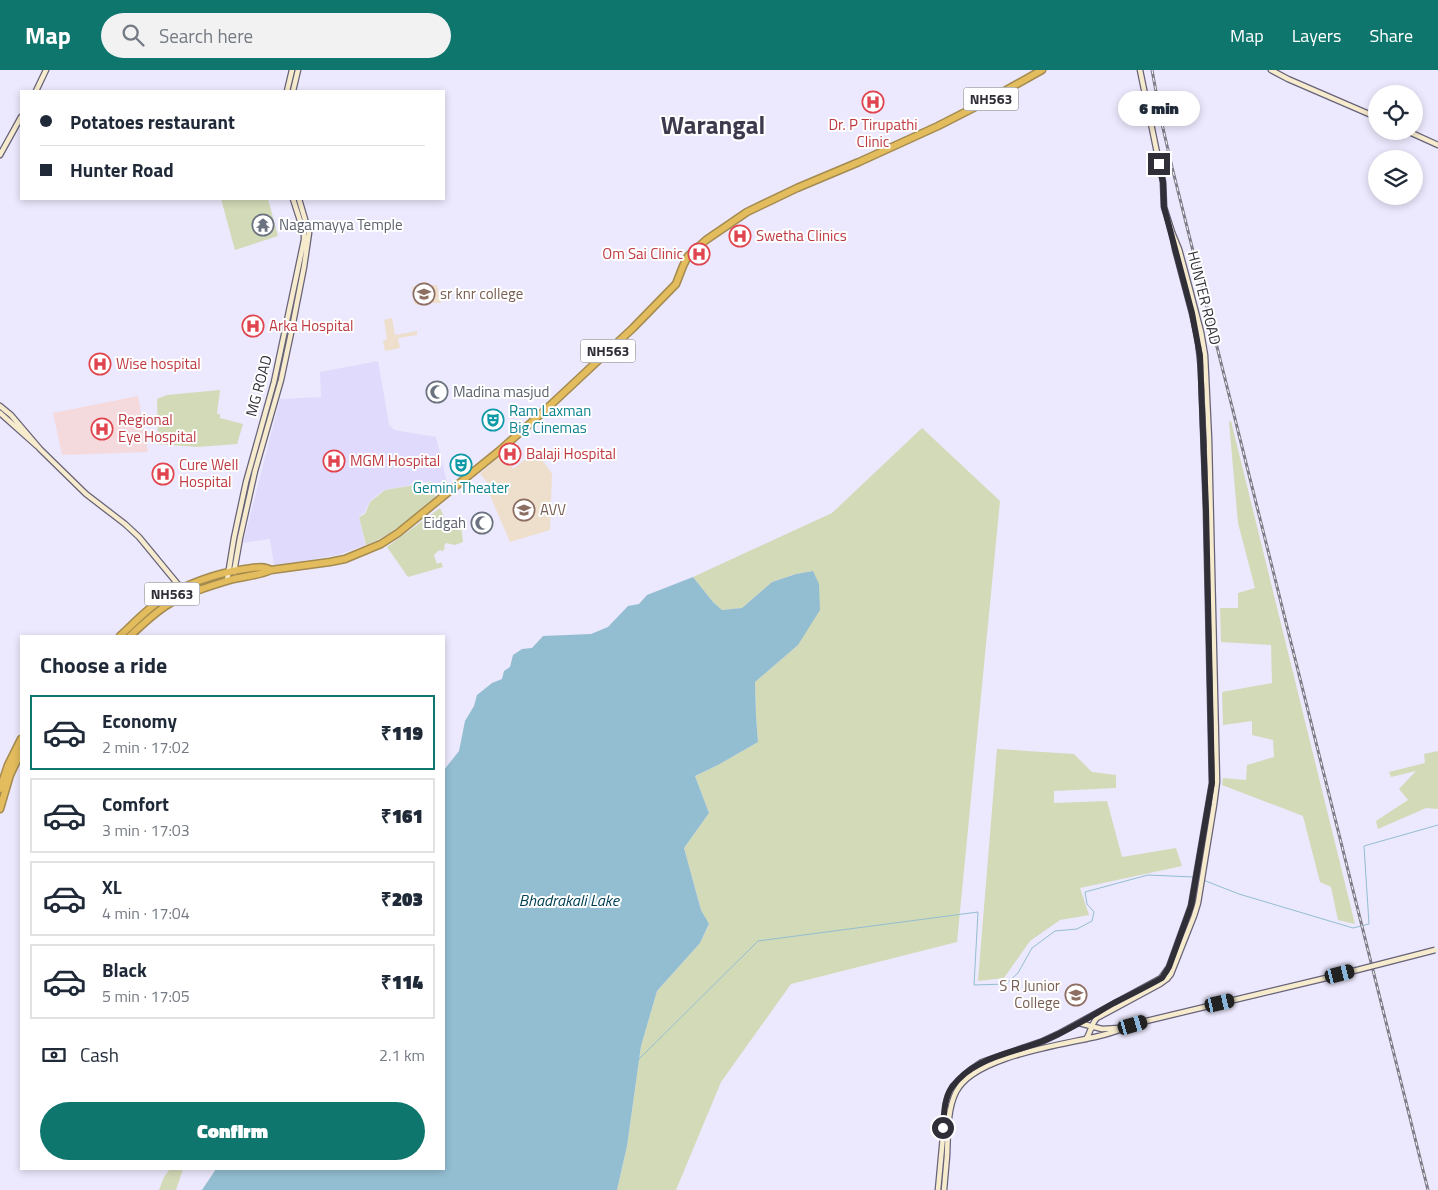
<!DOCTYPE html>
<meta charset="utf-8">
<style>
:root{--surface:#fff;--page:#f2f2f3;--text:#1f2937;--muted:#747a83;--line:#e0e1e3;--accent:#0f766e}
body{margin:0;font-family:"Titillium Web",sans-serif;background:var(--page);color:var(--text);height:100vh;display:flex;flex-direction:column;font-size:19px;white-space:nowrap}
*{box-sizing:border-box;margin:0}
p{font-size:16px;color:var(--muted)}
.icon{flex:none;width:28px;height:28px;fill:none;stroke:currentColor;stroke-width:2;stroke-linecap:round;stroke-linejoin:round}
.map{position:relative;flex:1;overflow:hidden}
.side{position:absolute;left:20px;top:565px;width:425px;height:535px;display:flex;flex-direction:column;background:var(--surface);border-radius:0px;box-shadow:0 2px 8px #0003}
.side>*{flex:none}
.banner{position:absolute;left:20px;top:20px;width:425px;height:110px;border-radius:0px;box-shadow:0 2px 8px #0003;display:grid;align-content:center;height:110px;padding:0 20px;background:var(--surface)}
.tools{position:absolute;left:1368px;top:15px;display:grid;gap:10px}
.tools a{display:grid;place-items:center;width:55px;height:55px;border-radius:50%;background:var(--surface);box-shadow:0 2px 8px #0003;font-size:25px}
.end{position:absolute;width:22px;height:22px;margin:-11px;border:6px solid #302f38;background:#fff;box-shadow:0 0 0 2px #fff}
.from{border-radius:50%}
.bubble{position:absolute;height:35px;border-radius:18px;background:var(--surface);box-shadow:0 2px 8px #0003;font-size:16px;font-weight:800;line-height:35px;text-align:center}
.car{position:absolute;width:15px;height:30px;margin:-15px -8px;border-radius:6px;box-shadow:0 0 4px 1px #0007;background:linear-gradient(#222 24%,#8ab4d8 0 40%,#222 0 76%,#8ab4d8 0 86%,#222 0)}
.banner b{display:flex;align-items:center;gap:18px;height:48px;font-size:19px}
.banner b+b{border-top:1px solid var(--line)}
.banner i{width:12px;height:12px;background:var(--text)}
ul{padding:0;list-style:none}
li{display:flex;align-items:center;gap:15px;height:75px;margin:0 10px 8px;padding:0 10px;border:2px solid var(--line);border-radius:0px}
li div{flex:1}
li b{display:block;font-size:19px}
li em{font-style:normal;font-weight:800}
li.active{border-color:var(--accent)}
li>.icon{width:45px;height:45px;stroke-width:1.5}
h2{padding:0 20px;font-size:22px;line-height:60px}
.pay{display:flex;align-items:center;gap:12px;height:55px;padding:0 20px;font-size:19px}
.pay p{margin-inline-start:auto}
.action{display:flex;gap:10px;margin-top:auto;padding:10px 20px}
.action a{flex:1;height:58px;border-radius:30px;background:var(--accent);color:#fff;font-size:20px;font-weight:800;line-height:58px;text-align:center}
header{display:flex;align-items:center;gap:30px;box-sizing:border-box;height:70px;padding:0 25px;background:var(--accent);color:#fff}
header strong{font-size:24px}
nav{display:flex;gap:28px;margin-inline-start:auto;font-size:18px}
.search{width:350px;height:45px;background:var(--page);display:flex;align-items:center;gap:12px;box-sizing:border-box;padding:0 18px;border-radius:28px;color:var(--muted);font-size:19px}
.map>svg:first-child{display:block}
</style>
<header>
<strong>Map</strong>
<div class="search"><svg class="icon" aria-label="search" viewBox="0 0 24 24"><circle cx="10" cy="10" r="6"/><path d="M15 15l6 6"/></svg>Search here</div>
<nav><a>Map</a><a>Layers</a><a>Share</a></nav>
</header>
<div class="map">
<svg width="1438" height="1120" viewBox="0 0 1438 1120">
<rect width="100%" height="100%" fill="#ece8fd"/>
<path fill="#f5dadd" d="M 138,326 L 148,382 L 62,385 L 53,343 Z"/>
<path fill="#e0dbfc" d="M 378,291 L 389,354 L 394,360 L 436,367 L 447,412 L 440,412 L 441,418 L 434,420 L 432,411 L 384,420 L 370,431 L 364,443 L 359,446 L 365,475 L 338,485 L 274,496 L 270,469 L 243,473 L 280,329 L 321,327 L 320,302 Z"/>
<path fill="#eedfcc" d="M 425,211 L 427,215 L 437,215 L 441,233 L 427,233 L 415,235 L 412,217 L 422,215 L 422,213 Z
M 392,248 L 395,265 L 417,261 L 417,265 L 398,268 L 400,278 L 385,281 L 383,271 L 387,269 L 384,250 Z
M 505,380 L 504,384 L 513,399 L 536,381 L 552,404 L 550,460 L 510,472 L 486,416 L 487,412 L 480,404 Z
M 1079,914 L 1083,934 L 1072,936 L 1068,916 Z"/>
<path fill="#d3dab7" d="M 221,129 L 268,129 L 278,166 L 235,180 Z
M 220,320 L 217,344 L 220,344 L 220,348 L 243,354 L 237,374 L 197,377 L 158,374 L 157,329 L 167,325 Z
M 1231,351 L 1355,854 L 1338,850 L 1331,817 L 1320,812 L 1303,746 L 1222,715 L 1223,708 L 1246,710 L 1247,695 L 1274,687 L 1273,670 L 1252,665 L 1252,651 L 1223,655 L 1222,622 L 1272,613 L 1271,575 L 1221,572 L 1220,538 L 1238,538 L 1238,523 L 1255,518 L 1238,453 L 1229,352 Z
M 922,358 L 1000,431 L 957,872 L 791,914 L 721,1012 L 676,1120 L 617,1120 L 627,1076 L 641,976 L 657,921 L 700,873 L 709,855 L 701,840 L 684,778 L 709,743 L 695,706 L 718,695 L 758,672 L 756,646 L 755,612 L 798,575 L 813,501 L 796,504 L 772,512 L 742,538 L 722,540 L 713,532 L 693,507 L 832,443 Z
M 432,412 L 435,427 C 413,445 393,465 366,475 L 359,447 L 365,444 L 370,432 L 385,420 Z
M 440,438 L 447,453 L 446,456 L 447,459 L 456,454 L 456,450 L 460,447 L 463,472 L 455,475 L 446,473 L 444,476 L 445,478 L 442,482 L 441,480 L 438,481 L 434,485 L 437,494 L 441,492 L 443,497 L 408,507 L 387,477 Z
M 997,679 L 1074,684 L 1092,702 L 1116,705 L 1116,718 L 1054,721 L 1054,733 L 1107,731 L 1122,787 L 1176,778 L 1182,796 L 1080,818 L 1089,845 L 1060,850 L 1030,871 L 1004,908 L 978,911 Z
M 1438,681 L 1438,739 L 1426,738 L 1378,759 L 1376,751 L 1408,730 L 1399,719 L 1416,701 L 1391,707 L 1389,702 L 1425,693 L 1424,684 Z
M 170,1099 L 183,1099 L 176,1120 L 159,1120 L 164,1107 Z"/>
<path fill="#93bed1" d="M 813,501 L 819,514 L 820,540 L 798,575 L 755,612 L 756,646 L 758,672 L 718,695 L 695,706 L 709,743 L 684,778 L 701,840 L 709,854 L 700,873 L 657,921 L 641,976 L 627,1076 L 617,1120 L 202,1120 L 216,1099 L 444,1099 L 444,700 L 459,681 L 465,651 L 474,636 L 477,625 L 492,613 L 502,609 L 504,601 L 510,597 L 513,585 L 522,579 L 532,578 L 543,566 L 591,564 L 608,557 L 628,536 L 639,534 L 647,525 L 693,507 L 713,532 L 722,540 L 742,538 L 772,512 L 796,504 Z"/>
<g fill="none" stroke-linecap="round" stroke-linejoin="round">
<path stroke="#93bed1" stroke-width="1" d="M 1198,808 L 1239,824 L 1353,858 L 1369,854 L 1364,776 L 1438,755
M 639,989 L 758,871 L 978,842 L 974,915 L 1006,914 L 1018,903 L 1032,878 L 1055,861 L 1077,859 L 1092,851 L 1094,842 L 1087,834 L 1085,822 L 1148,805 L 1194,807"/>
<g stroke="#666278" stroke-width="7">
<path id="secondary" d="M 1271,0 L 1288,9 L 1376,47
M 36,21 L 46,0
M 287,21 L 292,0
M 293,21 L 298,0
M 1407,61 L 1438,75
M 0,85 L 21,47
M 0,336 L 11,345 L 40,379 L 86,424 L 125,454 L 139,467 L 181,518
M 0,343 L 37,376
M 234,502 L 240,468 L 255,401 L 281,310 L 291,263 L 304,197 L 309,163 L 299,129
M 227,511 L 234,468 L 246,412 L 274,312 L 304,170 L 304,163 L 293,129
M 1079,953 L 1102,959 L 1119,958
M 1086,969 C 1091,962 1091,954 1097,948 L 1160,914 L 1167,909 L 1171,904 L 1194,846 L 1198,833 L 1214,735 L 1217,712 L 1209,369 L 1205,285 L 1201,262 L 1189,216 L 1179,179 L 1172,162 L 1164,137 L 1163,112 L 1140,0
M 938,1120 L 946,1034 L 948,1026 L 953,1016 L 969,1001 L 982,992 L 1043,971 L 1058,964 L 1161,908 L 1169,897 L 1191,836 L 1212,713 L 1206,439 L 1201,299 L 1198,270 L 1192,243 L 1175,179 L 1172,162
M 944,1120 C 945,1109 946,1097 947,1086 C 948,1065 947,1040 956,1022 C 974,986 1062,975 1099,966 C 1114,963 1128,956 1142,952"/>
</g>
<g stroke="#a48b50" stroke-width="9">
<path id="highway" d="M 120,566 C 133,554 146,540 161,530 C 185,514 217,503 245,499 C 254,498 263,495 271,500
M 130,566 C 142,555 155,542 169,534 C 187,523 210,516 230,510 C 244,506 258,506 271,500 L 330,492 L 345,489 L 381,474 L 398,463 L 499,381 L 542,343 L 633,258 L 676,214 L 683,196 L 688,186 L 706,170 L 747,142 L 797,118 L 859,92 L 938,56 L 985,32 L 1042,0
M 0,719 L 8,695 L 21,669
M 0,739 L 10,705 L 21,682"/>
</g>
<use href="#secondary" stroke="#f7ebce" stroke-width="4.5"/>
<use href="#highway" stroke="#e3bc5d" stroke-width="6"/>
<g stroke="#7e7c89" stroke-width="3">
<path id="rail" d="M 1152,0 L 1162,54 L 1172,97 L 1428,1120"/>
</g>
<use href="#rail" stroke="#fff" stroke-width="1" stroke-dasharray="4" stroke-linecap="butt"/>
<g stroke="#666278" stroke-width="7" stroke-linecap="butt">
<path id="secondary-bridge" d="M 1142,952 L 1326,908 L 1435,880"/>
</g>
<use href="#secondary-bridge" stroke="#f7ebce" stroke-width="4.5"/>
</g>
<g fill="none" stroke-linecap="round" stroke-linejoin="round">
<path stroke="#302f38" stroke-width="6" d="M 943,1058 C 944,1045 944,1028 952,1017 C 974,987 1011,984 1043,971 C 1068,961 1091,946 1114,933 C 1130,925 1146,917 1162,908 L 1169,897 L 1191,836 L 1212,713 L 1206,439 L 1200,286 L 1192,243 L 1164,137 L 1163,112 L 1159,94"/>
</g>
<defs>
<g id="hospital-ring" transform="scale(1.125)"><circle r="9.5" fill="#fff" stroke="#e0444e" stroke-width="1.5"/><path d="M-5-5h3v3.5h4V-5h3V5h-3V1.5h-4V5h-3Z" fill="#e0444e"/></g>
<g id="temple-ring" transform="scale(1.125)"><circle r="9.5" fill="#fff" stroke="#6b7280" stroke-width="1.5"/><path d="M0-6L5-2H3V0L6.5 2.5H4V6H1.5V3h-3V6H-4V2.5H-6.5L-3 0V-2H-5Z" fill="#6b7280"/></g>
<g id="university-ring" transform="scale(1.125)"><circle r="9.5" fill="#fff" stroke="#8d6e63" stroke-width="1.5"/><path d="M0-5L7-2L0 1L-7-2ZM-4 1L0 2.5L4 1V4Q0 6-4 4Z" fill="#8d6e63"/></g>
<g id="mosque-ring" transform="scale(1.125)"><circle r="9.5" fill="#fff" stroke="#6b7280" stroke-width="1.5"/><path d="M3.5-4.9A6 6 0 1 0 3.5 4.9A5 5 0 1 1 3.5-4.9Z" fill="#6b7280"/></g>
<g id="theatre-ring" transform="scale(1.125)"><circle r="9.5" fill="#fff" stroke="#0f9aa8" stroke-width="1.5"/><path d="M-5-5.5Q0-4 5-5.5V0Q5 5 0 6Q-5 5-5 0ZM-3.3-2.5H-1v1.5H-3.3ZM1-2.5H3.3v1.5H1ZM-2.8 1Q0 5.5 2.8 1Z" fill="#0f9aa8"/></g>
</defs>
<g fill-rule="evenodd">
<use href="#hospital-ring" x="873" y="32"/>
<use href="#temple-ring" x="263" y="155"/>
<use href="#hospital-ring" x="740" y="166"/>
<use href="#hospital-ring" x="699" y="184"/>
<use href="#university-ring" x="424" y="224"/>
<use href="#hospital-ring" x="253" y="256"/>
<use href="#hospital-ring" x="100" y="294"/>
<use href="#mosque-ring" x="437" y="322"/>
<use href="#theatre-ring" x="493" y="350"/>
<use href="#hospital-ring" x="102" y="359"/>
<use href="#hospital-ring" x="510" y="384"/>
<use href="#hospital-ring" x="334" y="391"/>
<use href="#theatre-ring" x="461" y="395"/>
<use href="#hospital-ring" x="163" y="404"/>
<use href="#university-ring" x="524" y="440"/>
<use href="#mosque-ring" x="482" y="453"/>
<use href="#university-ring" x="1076" y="925"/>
</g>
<g text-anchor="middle" stroke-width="4" stroke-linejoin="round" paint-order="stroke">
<g fill="#fff" stroke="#6e6d74" stroke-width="1">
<rect x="963.5" y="17.5" width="55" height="23" rx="4"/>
<rect x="580.5" y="269.5" width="55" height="23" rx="4"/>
<rect x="144.5" y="512.5" width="55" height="23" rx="4"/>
</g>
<g font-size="14" font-weight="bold" fill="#302f38">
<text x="991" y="34">NH563</text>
<text x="608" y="286">NH563</text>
<text x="172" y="529">NH563</text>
</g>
<g font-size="15" fill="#be3a42" stroke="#fff" text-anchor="start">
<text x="873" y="60" text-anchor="middle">Dr. P Tirupathi<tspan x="873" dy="17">Clinic</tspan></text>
<text x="756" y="171">Swetha Clinics</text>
<text x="683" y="189" text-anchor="end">Om Sai Clinic</text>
<text x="269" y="261">Arka Hospital</text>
<text x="116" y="299">Wise hospital</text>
<text x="118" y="355">Regional<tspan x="118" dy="17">Eye Hospital</tspan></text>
<text x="526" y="389">Balaji Hospital</text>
<text x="350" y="396">MGM Hospital</text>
<text x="179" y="400">Cure Well<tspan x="179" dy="17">Hospital</tspan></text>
</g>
<g font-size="15" fill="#5b616d" stroke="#fff" text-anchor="start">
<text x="279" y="160">Nagamayya Temple</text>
<text x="453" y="327">Madina masjud</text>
<text x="466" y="458" text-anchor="end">Eidgah</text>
</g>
<g font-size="15" fill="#785e54" stroke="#fff" text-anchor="start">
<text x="440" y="229">sr knr college</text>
<text x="540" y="445">AVV</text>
<text x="1060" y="921" text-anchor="end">S R Junior<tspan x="1060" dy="17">College</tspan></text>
</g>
<g font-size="15" fill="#302f38" stroke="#fff">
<text transform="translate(1204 228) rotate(76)" y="5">HUNTER ROAD</text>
<text transform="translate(259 316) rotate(-75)" y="5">MG ROAD</text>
</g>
<g font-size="15" fill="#0d838f" stroke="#fff" text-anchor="start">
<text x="509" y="346">Ram Laxman<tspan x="509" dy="17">Big Cinemas</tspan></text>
<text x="461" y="423" text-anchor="middle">Gemini Theater</text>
</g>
<g font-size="16" font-style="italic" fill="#014054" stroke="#fff">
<text x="569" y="836">Bhadrakali Lake</text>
</g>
<g font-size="25" font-weight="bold" fill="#3e3a4e" stroke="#fff">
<text x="713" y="64">Warangal</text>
</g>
</g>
</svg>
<div class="tools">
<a><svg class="icon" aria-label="locate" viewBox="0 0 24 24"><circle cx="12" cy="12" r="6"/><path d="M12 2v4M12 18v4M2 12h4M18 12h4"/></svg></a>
<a><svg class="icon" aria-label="layers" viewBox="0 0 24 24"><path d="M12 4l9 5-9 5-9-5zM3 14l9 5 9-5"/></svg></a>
</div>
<i class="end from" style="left:943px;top:1058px"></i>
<i class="end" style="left:1159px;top:94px"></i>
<div class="bubble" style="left:1118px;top:21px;width:82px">6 min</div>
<i class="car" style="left:1340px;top:904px;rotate:76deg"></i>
<i class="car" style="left:1220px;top:933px;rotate:77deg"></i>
<i class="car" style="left:1133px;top:955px;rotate:74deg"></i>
<div class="banner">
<b><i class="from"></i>Potatoes restaurant</b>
<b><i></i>Hunter Road</b>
</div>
<section class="side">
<h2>Choose a ride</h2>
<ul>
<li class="active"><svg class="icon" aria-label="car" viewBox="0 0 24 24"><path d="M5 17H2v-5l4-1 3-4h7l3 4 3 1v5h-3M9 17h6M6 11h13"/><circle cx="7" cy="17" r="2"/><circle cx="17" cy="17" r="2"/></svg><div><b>Economy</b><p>2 min · 17:02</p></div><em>₹119</em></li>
<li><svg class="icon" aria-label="car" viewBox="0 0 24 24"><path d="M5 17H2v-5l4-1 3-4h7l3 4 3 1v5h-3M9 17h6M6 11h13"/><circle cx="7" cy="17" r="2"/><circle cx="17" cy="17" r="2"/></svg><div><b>Comfort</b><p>3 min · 17:03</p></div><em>₹161</em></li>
<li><svg class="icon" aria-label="car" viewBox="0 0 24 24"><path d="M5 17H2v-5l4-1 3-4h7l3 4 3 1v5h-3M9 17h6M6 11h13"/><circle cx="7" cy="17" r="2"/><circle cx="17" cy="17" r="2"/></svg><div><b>XL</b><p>4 min · 17:04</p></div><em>₹203</em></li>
<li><svg class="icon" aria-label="car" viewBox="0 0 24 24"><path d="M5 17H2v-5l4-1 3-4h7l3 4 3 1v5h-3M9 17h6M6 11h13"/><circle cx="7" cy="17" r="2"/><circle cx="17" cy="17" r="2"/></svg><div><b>Black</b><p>5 min · 17:05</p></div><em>₹114</em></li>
</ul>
<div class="pay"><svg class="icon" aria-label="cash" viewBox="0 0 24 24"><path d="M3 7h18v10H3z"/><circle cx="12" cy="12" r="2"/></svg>Cash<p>2.1 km</p></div>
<div class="action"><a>Confirm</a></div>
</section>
</div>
